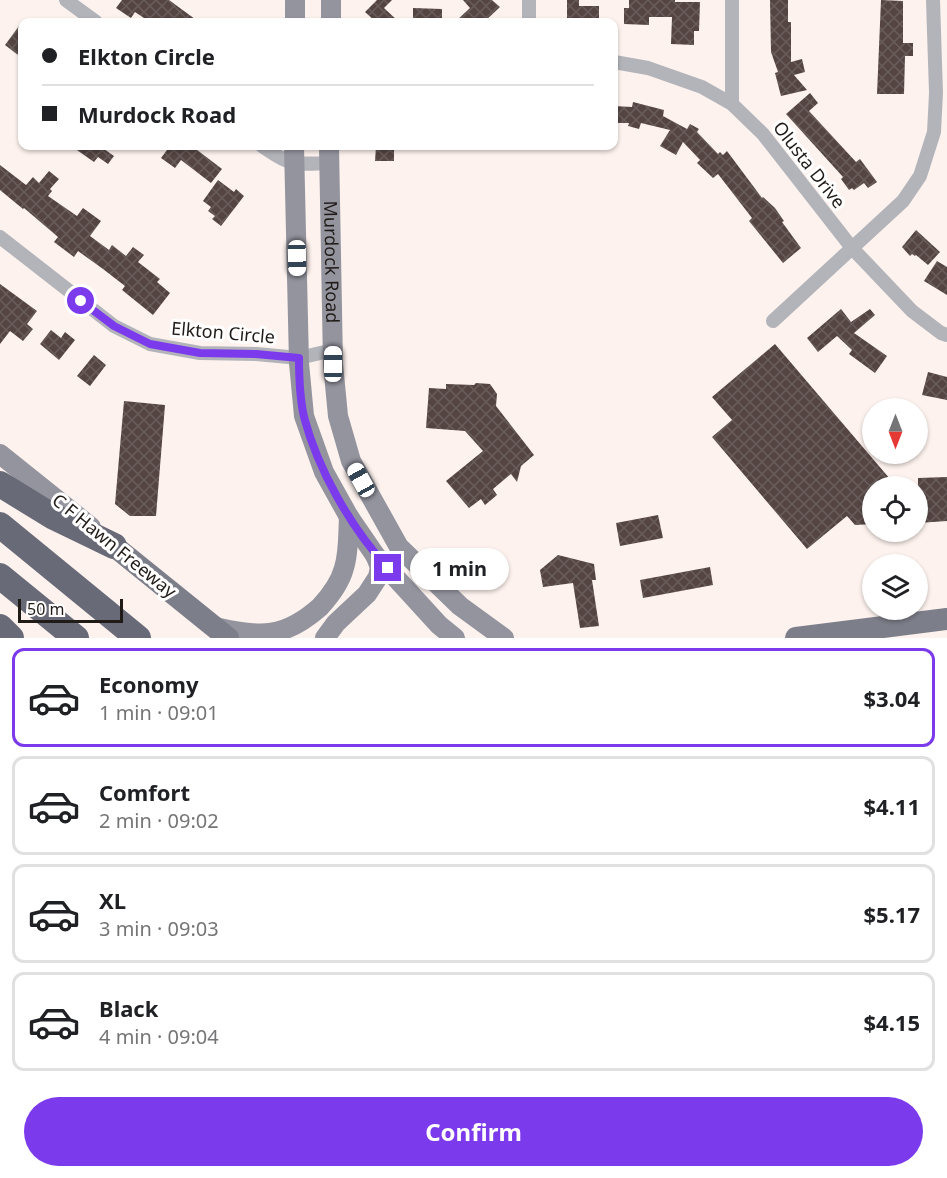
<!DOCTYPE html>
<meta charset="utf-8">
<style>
:root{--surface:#fff;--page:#f2f2f2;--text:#202124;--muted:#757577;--line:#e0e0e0;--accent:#7c3aed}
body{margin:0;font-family:"Noto Sans",sans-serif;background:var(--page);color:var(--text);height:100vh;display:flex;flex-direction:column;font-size:22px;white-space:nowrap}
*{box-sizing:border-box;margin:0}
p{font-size:20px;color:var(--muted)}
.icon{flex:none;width:33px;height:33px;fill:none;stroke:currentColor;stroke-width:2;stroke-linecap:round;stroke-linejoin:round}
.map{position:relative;height:638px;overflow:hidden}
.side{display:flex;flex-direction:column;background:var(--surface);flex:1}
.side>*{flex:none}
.hud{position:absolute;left:18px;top:18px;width:600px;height:132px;border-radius:12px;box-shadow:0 2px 4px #0004;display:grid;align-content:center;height:132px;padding:0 24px;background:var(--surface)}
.needle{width:39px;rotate:180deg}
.controls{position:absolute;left:862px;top:398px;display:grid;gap:12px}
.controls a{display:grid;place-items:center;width:66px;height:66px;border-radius:50%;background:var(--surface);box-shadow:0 2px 4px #0004;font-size:30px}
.scale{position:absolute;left:18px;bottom:15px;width:105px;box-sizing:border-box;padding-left:6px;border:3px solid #211b18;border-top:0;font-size:16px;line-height:21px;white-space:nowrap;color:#211b18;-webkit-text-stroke:4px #fff;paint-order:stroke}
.end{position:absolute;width:27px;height:27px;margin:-14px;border:8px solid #7c3aed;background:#fff;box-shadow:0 0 0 3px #fff}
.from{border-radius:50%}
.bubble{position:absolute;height:42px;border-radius:21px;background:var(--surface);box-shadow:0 2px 4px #0004;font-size:20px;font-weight:700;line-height:42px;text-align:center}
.car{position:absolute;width:18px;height:36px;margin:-18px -9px;border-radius:8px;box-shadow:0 0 4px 2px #0007;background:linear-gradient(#fff 24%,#345 0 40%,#fff 0 76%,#345 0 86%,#fff 0)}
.hud b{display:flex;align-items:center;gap:21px;height:57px;font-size:22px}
.hud b+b{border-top:2px solid var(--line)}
.hud i{width:15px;height:15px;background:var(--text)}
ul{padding:10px 0 0;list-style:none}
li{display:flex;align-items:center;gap:18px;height:99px;margin:0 12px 9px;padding:0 12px;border:3px solid var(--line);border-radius:12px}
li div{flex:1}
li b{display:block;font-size:22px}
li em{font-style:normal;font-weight:700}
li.current{border-color:var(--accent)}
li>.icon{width:54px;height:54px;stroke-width:1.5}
.cta{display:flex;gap:12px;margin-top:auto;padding:12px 24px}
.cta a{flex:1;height:69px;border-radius:36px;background:var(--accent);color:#fff;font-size:24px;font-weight:700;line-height:69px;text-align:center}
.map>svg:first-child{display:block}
</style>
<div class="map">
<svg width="947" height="638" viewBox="0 0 947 638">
<defs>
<pattern id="building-cross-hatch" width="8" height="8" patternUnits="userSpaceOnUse" patternTransform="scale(1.5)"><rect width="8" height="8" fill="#544543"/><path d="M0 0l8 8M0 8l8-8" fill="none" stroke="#695d5b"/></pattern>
</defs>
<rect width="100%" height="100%" fill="#fdf2ee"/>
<path fill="url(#building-cross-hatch)" d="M 122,0 L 169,0 L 199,22 L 150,22 L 135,12 L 131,18 L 116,8 Z
M 377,0 L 392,0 L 384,8 L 399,22 L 376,22 L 365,12 Z
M 463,0 L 492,0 L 500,7 L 484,22 L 455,22 L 470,8 Z
M 567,0 L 579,0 L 579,6 L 599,6 L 599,22 L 567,22 Z
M 629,0 L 675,0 L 675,2 L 700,2 L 699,31 L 694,31 L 694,45 L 671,44 L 672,17 L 649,17 L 649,25 L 624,24 L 624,8 L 629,8 Z
M 770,0 L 788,0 L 788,22 L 791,22 L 791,62 L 802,59 L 805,72 L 794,75 L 807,90 L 781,96 L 775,73 L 778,72 L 771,52 Z
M 881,0 L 903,1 L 903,43 L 913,43 L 913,56 L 905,56 L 904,94 L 877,94 Z
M 413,8 L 442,9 L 442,22 L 413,22 Z
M 22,22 L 22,58 L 5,45 Z
M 810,93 L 818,103 L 809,111 L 856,162 L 860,159 L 877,182 L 868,188 L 864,183 L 854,190 L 852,188 L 849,190 L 841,179 L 843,177 L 786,114 Z
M 633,102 L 664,110 L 663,116 L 687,129 L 690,124 L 699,129 L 697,132 L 718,154 L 720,152 L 723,155 L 727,151 L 762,198 L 763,197 L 775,208 L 784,221 L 782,222 L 801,248 L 783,263 L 749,221 L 752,218 L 718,174 L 713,178 L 697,163 L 700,160 L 683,142 L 676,155 L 660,146 L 670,130 L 641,123 L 639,129 L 628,126 L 629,123 L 614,123 L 614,106 L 632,107 Z
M 71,146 L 106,146 L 104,149 L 114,156 L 108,164 L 98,157 L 94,162 Z
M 170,146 L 192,146 L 222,169 L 211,183 L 181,160 L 175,168 L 161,158 Z
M 376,146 L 394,146 L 394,161 L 375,161 Z
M 0,165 L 26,185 L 33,177 L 39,183 L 49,171 L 59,179 L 50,189 L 52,191 L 48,196 L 77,216 L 83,208 L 101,221 L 90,236 L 109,250 L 112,245 L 126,256 L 133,247 L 144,255 L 138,262 L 160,279 L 157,282 L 170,293 L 153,315 L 122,290 L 125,286 L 103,269 L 78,251 L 74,257 L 54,242 L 58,237 L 24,208 L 23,209 L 0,190 Z
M 218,180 L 234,192 L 236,189 L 244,196 L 221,226 L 212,219 L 215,216 L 208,211 L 211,207 L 203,201 Z
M 916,230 L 940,252 L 928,265 L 916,255 L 915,256 L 912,254 L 910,256 L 902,247 Z
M 937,261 L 947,267 L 947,295 L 924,281 Z
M 0,284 L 37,311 L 27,324 L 33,329 L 23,341 L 10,331 L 0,344 Z
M 841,309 L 851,322 L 870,309 L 875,315 L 854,333 L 887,356 L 875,373 L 849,354 L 852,350 L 837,336 L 818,352 L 807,338 Z
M 51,330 L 61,338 L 65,332 L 75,340 L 59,360 L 40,344 Z
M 775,344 L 896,486 L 873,486 L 873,524 L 855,525 L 847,516 L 807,549 L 712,437 L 732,420 L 712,397 Z
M 94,355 L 106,365 L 90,386 L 77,376 Z
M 928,372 L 947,377 L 947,400 L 922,395 Z
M 476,383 L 490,384 L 497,394 L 496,406 L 534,455 L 521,466 L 517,482 L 511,474 L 493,489 L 497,495 L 485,505 L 481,499 L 469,508 L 446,481 L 483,451 L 465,431 L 426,428 L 429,388 L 446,389 L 446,384 L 474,385 Z
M 124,401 L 165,405 L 156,516 L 130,516 L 115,504 Z
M 947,477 L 947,521 L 918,523 L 918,478 Z
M 658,515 L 663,538 L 620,546 L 616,523 Z
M 558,555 L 594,564 L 596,580 L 592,580 L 599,626 L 580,628 L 573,583 L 543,587 L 540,570 Z
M 710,567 L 713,585 L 643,598 L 640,580 Z"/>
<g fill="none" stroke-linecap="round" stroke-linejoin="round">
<path stroke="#b3b4ba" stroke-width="14" d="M 66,0 L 96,22
M 529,0 L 529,22
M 614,62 L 648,68 L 702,87 L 732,104 L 763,134 L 852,248 L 912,311 L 941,333 L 947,335
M 732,104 L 732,0
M 262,146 C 292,167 293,164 329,163
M 0,237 L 114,326 L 150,344 L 200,353 L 256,354 L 299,358 L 333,350
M 773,321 L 903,201 L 920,176 L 934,132 L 936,93 L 933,0"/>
<g stroke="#93949e" stroke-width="20">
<path d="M 331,0 L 331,22"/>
<path d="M 295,22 L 295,0"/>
<path d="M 294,146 L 299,363 L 304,416 L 324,472 L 349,517 L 375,555 L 439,625 L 455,638"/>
<path id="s1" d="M 329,146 L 333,364 L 338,416 L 351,461 L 399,547 L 460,606 L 504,638"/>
<path d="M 0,454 L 91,527"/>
<path d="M 215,627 C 261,638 285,638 320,607 C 331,595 340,583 344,568 C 349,552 348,534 349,517"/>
<path d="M 325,638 L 336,623 L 367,594 L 378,577 L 380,567 L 375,555"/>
</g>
<path stroke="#7c7e89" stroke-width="22" d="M 114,546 L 228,638
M 796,638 L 947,619"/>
<path stroke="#696a77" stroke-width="26" d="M 0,484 L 52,516 L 114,546
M 0,525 L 138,638
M 0,576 L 76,638
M 0,627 L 11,638"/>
</g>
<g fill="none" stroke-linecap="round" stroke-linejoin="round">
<path stroke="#7c3aed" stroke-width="8" d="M 81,301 L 114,326 L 150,344 L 200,353 L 256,354 L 299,358 C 299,376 300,399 304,417 C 318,470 351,528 388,568"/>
</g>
<g text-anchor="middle" stroke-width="6" stroke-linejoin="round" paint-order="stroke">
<g font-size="18" fill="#211b18" stroke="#fff">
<text transform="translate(809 165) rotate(52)" y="6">Olusta Drive</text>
<text dy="6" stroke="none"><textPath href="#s1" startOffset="116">Murdock Road</textPath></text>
<text transform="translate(223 333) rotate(5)" y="6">Elkton Circle</text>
<text transform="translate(114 546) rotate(39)" y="6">C F Hawn Freeway</text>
</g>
</g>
</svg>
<div class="controls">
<a><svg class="needle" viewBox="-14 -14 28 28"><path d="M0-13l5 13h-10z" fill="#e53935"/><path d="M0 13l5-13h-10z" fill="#757577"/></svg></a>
<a><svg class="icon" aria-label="locate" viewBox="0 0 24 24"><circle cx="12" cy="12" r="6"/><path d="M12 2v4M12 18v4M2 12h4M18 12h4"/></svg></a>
<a><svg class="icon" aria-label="layers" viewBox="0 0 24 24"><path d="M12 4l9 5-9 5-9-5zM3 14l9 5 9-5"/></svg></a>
</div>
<div class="scale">50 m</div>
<i class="end from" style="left:81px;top:301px"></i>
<i class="end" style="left:388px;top:568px"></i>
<div class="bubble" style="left:410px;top:548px;width:99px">1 min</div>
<i class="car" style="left:297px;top:258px;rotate:179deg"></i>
<i class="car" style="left:333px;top:364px;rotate:0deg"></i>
<i class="car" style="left:361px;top:480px;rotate:331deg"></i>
<div class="hud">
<b><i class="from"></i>Elkton Circle</b>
<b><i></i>Murdock Road</b>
</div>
</div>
<section class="side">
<ul>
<li class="current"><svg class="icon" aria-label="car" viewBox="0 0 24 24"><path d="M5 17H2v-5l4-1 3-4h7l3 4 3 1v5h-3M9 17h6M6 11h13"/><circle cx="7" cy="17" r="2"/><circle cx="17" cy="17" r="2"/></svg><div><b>Economy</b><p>1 min · 09:01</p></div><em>$3.04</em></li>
<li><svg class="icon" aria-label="car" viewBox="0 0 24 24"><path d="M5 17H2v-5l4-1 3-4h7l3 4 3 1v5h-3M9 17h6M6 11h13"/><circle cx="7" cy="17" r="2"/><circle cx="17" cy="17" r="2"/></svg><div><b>Comfort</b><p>2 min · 09:02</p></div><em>$4.11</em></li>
<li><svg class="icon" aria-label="car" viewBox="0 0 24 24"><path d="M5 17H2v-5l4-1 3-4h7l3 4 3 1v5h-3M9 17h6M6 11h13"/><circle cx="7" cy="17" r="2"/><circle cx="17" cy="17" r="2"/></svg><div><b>XL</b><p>3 min · 09:03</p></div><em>$5.17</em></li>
<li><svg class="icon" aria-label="car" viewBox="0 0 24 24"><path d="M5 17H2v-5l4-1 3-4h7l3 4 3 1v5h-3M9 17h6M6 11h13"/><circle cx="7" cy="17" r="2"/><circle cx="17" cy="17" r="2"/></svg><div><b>Black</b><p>4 min · 09:04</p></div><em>$4.15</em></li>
</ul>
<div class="cta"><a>Confirm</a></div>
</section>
